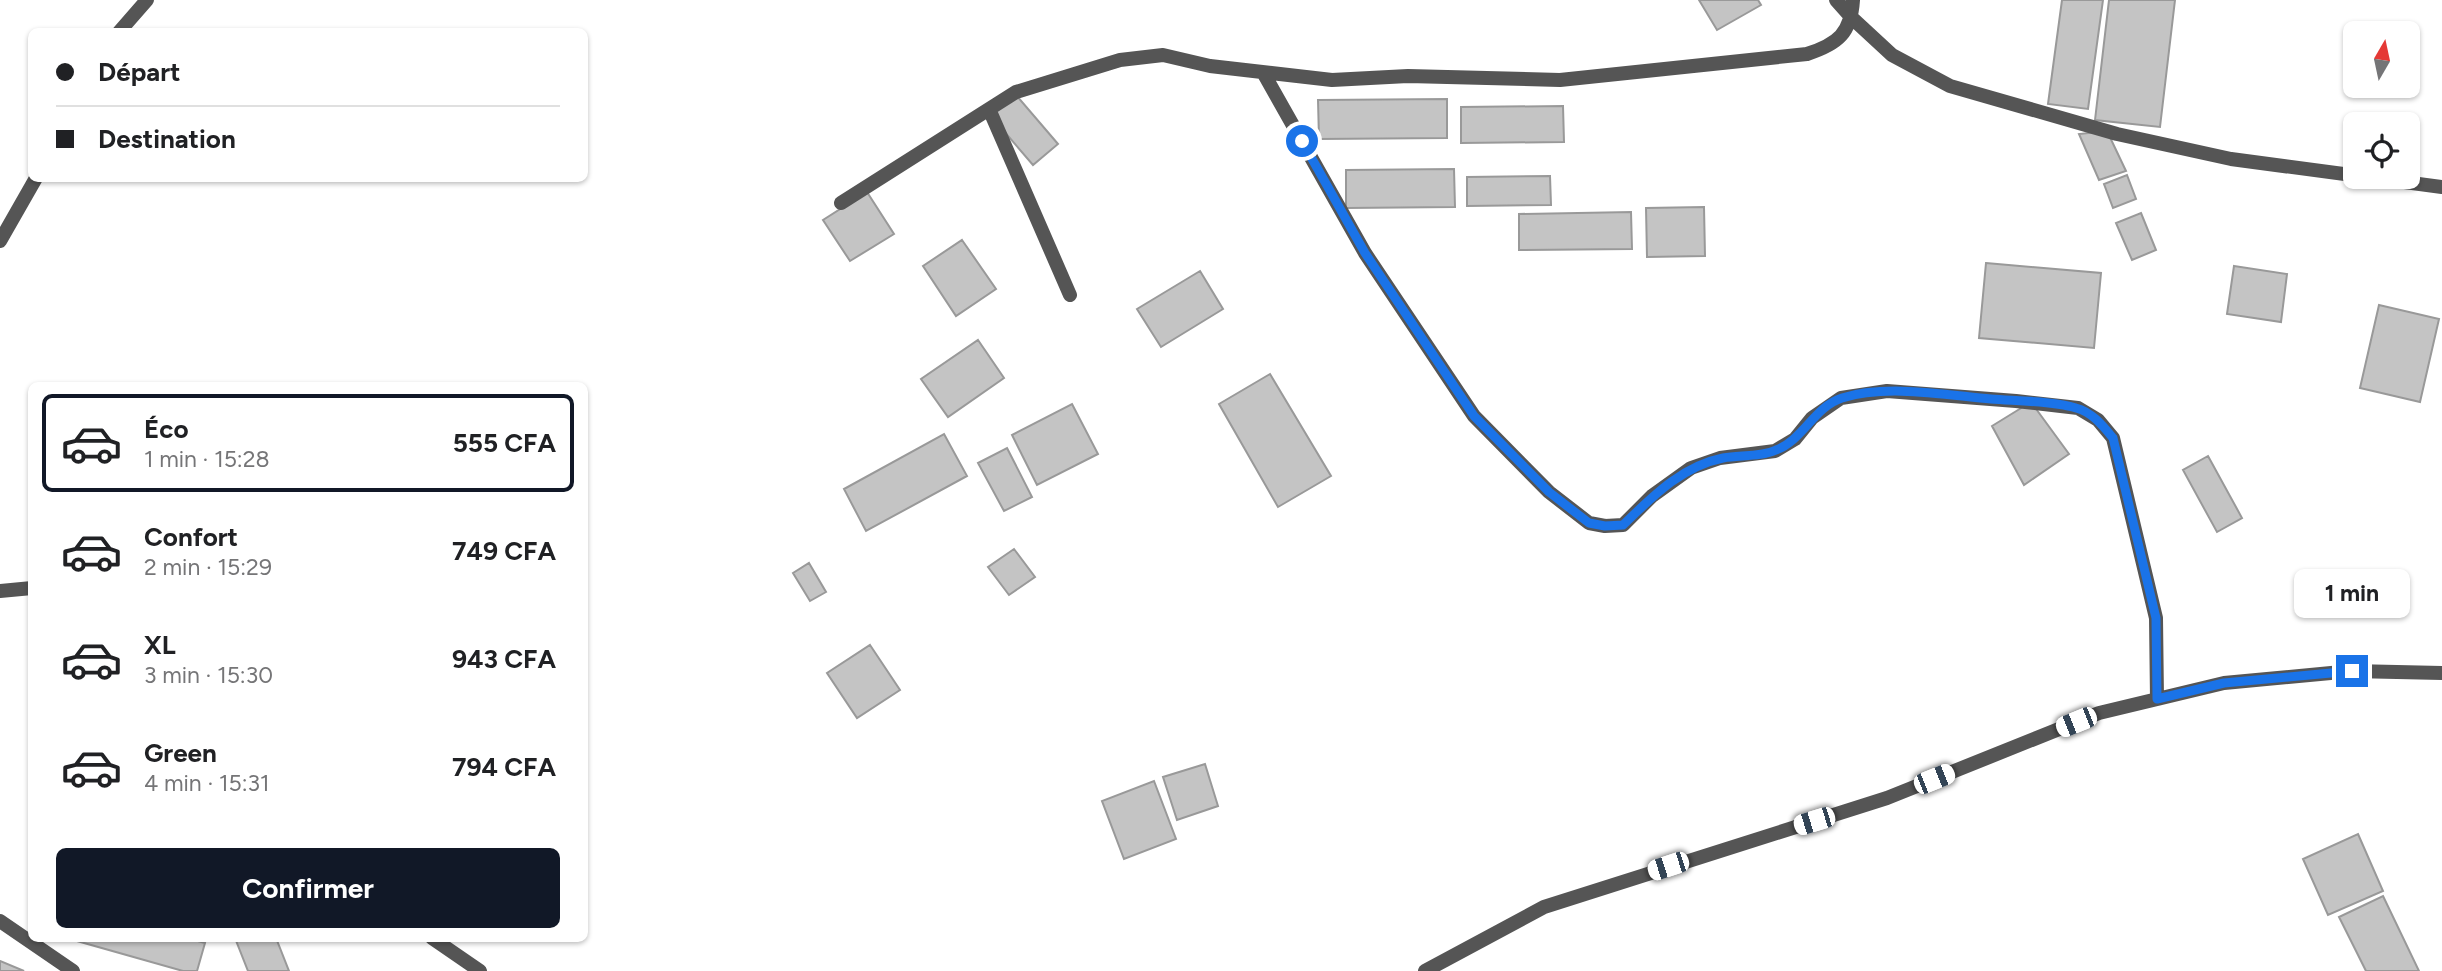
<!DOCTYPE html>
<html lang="fr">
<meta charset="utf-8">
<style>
:root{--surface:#fff;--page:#f6f6f6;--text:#202124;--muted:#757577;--line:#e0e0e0;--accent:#111827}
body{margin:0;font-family:Figtree,sans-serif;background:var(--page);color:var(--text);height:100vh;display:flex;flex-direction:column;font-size:26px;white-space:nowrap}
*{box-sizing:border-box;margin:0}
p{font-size:23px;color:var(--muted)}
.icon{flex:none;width:38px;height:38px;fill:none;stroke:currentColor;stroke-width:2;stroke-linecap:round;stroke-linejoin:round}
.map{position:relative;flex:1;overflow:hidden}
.details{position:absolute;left:28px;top:382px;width:560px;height:560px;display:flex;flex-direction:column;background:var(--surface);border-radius:10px;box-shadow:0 2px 5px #0004}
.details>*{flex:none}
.guide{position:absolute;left:28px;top:28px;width:560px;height:154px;border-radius:10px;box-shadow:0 2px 5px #0004;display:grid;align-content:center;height:154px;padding:0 28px;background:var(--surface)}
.needle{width:46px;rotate:9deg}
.buttons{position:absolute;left:2343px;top:21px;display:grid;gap:14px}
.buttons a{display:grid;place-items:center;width:77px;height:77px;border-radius:10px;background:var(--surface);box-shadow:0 2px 5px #0004;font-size:35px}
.end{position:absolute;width:32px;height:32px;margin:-16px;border:9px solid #1a73e8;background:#fff;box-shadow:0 0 0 4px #fff}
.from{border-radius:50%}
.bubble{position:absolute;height:49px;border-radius:10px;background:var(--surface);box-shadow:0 2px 5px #0004;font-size:23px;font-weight:700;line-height:49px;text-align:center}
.car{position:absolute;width:21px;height:42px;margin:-21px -10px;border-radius:9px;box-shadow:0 0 5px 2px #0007;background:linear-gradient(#fff 24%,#345 0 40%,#fff 0 76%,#345 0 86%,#fff 0)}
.guide b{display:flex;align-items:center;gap:24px;height:66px;font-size:26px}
.guide b+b{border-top:2px solid var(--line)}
.guide i{width:18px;height:18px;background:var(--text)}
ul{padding:12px 0 0;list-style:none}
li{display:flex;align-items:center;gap:21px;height:98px;margin:0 14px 10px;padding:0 14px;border:4px solid transparent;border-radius:10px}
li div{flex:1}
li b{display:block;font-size:26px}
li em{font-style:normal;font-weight:700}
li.on{border-color:var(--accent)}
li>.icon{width:63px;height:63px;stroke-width:1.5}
.primary-button{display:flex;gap:14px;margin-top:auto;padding:14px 28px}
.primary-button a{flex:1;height:80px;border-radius:10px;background:var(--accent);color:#fff;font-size:28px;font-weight:700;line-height:80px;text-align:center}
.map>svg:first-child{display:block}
</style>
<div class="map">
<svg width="2442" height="971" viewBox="0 0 2442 971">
<rect width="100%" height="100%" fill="#fff"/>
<path fill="#c4c4c4" stroke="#999" stroke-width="2" d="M 1699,0 L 1758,0 L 1761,5 L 1717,30 Z
M 2062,0 L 2103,0 L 2088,109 L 2048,104 Z
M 2109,0 L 2175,0 L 2160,127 L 2095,120 Z
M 1016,95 L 1058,144 L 1033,165 L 991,116 Z
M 1447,99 L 1447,138 L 1319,139 L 1318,100 Z
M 1563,106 L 1564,142 L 1461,143 L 1461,107 Z
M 2107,131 L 2126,171 L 2099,180 L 2079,134 Z
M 1454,169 L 1455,207 L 1346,208 L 1346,170 Z
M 2127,175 L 2136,199 L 2113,208 L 2104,184 Z
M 1550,176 L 1551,205 L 1467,206 L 1467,177 Z
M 867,192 L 894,234 L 850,261 L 823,220 Z
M 1704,207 L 1705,256 L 1647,257 L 1646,208 Z
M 1631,212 L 1632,249 L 1519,250 L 1519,214 Z
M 2141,213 L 2156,250 L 2132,260 L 2116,223 Z
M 962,240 L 996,289 L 956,316 L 923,266 Z
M 1986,263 L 2101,273 L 2094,348 L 1979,338 Z
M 2234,266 L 2287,274 L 2281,322 L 2227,314 Z
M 1200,271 L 1223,309 L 1161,347 L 1137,309 Z
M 2379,305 L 2439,319 L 2420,402 L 2360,388 Z
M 978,340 L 1004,378 L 948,417 L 921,379 Z
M 1270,374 L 1331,476 L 1278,507 L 1219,404 Z
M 2031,402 L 2069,454 L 2024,485 L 1992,426 Z
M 1072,404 L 1098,454 L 1037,485 L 1012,435 Z
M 944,434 L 967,476 L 866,531 L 844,489 Z
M 1007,448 L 1032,497 L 1004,511 L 978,463 Z
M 2208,456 L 2242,518 L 2217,532 L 2183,470 Z
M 1014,549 L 1035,577 L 1009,595 L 988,567 Z
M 809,563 L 826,592 L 810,601 L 793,573 Z
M 870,645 L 900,690 L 857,718 L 827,673 Z
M 1205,764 L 1218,806 L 1177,820 L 1163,777 Z
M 1154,781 L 1176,839 L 1124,859 L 1102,801 Z
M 2358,834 L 2383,891 L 2328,915 L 2303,859 Z
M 2383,896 L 2419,971 L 2366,971 L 2339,917 Z
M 78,938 L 187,938 L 205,943 L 197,971 L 183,971 L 77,941 Z
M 235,938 L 276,938 L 289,971 L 248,971 Z
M 0,961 L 24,971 L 0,971 Z"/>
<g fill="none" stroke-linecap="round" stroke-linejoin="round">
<path stroke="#555" stroke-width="14" d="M 1836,0 L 1852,18 L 1892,55 L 1950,86 L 2117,134 L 2231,159 L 2442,187
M 119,32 L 147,0
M 1264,74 L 1365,253 L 1474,416 L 1549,492 L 1589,523 L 1605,526 L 1623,525 L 1652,496 L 1691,468 L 1720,458 L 1775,451 L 1795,439 L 1812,418 L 1841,398 L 1887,391 L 2016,401 L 2078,408 L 2098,420 L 2113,438 L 2156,618 L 2157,699
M 989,109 L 1070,295
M 841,203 L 1016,92 L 1120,60 L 1163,55 L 1210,66 L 1332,80 L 1408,76 L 1560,80 L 1807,54 C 1838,44 1851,33 1853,0
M 0,241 L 36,178
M 0,591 L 32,588
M 0,921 L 73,971
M 432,938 L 480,971
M 1425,971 L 1544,907 L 1887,798 L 2099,713 L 2224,683 L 2352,671 L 2442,673"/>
</g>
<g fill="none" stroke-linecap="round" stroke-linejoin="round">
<path stroke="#1a73e8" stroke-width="9" d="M 1302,141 L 1365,253 L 1474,416 L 1549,492 L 1589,523 L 1605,526 L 1623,525 C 1652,497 1682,466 1723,458 C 1740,455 1761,457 1776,450 C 1803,440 1814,407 1842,398 C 1886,384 1946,395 1991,399 C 2016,401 2053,401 2076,408 C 2092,412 2103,426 2113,438 L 2156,618 L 2157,699 L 2224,683 L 2352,671"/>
</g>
</svg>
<div class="buttons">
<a><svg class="needle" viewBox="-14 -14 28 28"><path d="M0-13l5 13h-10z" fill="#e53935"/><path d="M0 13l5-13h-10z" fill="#757577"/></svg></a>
<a><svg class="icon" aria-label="locate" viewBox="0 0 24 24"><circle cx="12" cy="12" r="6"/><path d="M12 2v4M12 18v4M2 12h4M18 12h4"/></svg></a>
</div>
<i class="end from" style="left:1302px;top:141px"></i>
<i class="end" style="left:2352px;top:671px"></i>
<div class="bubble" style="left:2294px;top:569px;width:116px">1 min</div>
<i class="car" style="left:2076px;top:722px;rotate:248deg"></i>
<i class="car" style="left:1934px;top:779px;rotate:68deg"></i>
<i class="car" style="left:1814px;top:821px;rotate:253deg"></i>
<i class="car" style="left:1668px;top:866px;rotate:252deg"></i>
<div class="guide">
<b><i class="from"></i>Départ</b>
<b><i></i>Destination</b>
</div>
<section class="details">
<ul>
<li class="on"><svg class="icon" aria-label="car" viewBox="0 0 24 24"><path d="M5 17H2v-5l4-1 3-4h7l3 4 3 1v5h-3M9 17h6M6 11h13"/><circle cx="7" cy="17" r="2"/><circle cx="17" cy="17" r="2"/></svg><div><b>Éco</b><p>1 min · 15:28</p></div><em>555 CFA</em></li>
<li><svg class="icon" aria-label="car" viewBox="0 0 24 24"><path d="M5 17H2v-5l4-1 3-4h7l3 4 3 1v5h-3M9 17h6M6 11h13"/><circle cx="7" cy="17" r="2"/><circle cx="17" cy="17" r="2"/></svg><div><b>Confort</b><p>2 min · 15:29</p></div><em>749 CFA</em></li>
<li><svg class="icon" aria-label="car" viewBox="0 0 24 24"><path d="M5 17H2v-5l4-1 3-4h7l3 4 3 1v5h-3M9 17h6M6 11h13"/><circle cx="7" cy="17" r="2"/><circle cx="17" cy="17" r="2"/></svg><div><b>XL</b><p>3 min · 15:30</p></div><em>943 CFA</em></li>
<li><svg class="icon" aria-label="car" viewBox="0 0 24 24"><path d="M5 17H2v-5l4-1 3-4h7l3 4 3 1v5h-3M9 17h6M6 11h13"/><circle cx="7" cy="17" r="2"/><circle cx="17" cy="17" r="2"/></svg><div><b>Green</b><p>4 min · 15:31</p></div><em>794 CFA</em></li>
</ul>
<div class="primary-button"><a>Confirmer</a></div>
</section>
</div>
